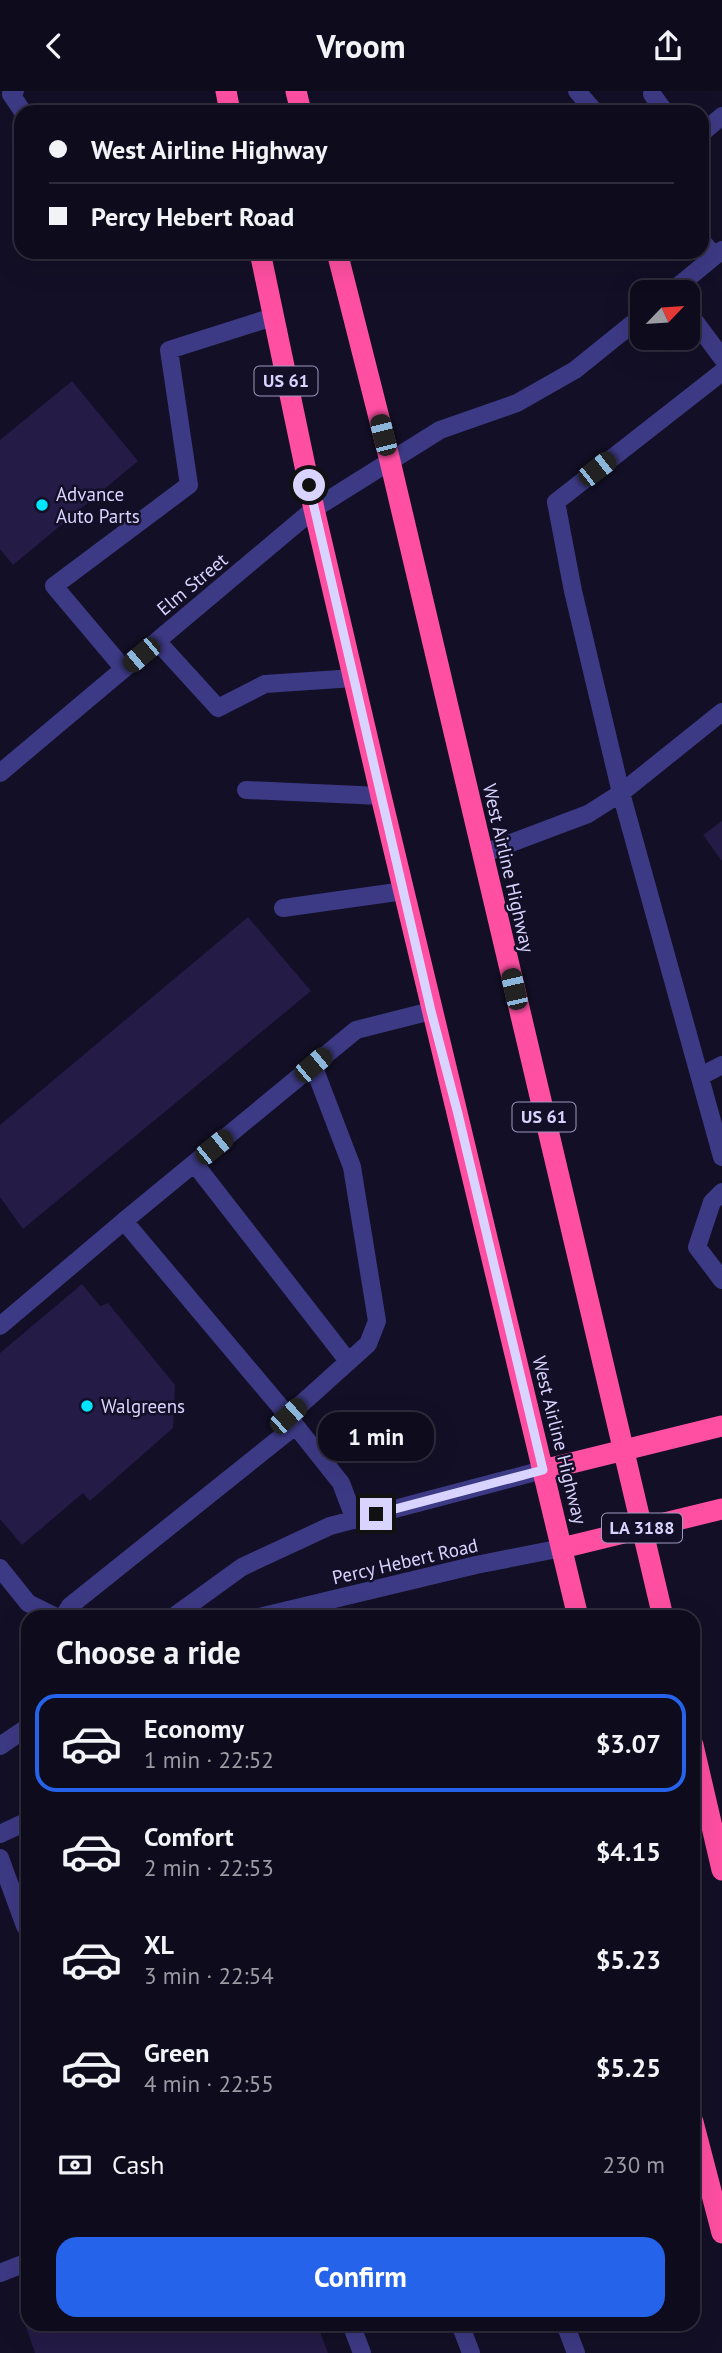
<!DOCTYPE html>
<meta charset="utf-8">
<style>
:root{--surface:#0e0b1c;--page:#171425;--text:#f1f3f6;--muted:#9b9ba3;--line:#2e2b3b;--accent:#2563eb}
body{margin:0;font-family:"PT Sans",sans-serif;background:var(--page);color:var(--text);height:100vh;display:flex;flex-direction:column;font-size:26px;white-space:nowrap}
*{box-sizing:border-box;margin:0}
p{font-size:23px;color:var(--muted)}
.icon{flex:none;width:38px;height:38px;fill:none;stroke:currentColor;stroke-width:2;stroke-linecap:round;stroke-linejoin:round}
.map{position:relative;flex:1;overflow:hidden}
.details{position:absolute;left:21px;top:1519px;width:679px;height:721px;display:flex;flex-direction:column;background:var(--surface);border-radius:21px;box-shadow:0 7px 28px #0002,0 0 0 2px var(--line)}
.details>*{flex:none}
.hud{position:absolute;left:14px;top:14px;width:695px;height:154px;border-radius:21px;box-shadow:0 7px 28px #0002,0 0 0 2px var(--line);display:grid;align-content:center;height:154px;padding:0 35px;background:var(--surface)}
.needle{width:46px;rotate:65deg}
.fabs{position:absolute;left:630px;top:189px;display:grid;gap:14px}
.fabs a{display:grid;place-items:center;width:70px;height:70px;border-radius:14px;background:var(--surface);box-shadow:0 7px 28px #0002,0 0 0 2px var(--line);font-size:35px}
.end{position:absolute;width:32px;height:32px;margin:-16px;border:9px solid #d9d4ff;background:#111;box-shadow:0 0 0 4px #111}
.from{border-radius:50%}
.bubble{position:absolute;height:49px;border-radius:21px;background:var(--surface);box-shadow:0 7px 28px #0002,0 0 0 2px var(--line);font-size:23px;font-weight:600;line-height:49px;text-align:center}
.car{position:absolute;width:21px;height:42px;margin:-21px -10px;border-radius:9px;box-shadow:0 0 5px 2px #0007;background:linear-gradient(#222 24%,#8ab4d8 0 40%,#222 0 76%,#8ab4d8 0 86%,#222 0)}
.hud b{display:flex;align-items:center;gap:24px;height:66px;font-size:26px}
.hud b+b{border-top:2px solid var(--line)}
.hud i{width:18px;height:18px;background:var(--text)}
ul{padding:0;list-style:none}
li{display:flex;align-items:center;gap:21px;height:98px;margin:0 14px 10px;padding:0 21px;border:4px solid transparent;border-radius:21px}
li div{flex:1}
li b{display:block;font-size:26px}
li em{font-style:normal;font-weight:600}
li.on{border-color:var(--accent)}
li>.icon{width:63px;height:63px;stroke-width:1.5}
h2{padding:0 35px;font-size:32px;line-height:84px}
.pay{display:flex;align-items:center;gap:18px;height:77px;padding:0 35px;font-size:26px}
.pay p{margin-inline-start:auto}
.primary-button{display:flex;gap:14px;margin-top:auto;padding:14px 35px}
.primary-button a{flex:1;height:80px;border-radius:21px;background:var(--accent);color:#fff;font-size:28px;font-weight:600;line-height:80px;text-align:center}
header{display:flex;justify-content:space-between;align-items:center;height:91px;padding:0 35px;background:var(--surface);font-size:32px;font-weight:600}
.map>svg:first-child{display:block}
</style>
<header><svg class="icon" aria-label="back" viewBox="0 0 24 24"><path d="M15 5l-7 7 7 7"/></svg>Vroom<svg class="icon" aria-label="share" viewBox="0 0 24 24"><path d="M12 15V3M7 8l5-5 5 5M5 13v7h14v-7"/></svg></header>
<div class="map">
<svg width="722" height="2262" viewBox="0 0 722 2262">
<rect width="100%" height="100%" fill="#130f26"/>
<path fill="#241b47" d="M 72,290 L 138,370 L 13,474 L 0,458 L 0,349 Z
M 722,730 L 722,770 L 703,744 Z
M 248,826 L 311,900 L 23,1138 L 0,1106 L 0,1034 Z
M 82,1193 L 100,1215 L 108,1212 L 175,1294 L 173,1337 L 90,1410 L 83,1402 L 22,1454 L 0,1428 L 0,1262 Z
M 28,2231 L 317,2233 L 328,2262 L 35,2262 L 25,2233 Z"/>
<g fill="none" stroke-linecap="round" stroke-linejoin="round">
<path stroke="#3d3a85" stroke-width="18" d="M 15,0 L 11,3 L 23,21
M 577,0 L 595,21
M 652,3 L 665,21
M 702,42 L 722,25
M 702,150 L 714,165
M 671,201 L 722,159
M 688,221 L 722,267
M 722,281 L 556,411 L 573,500 L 621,702 L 722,1066
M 157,550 L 218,617 L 265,593 L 354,587
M 124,578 L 54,495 L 189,394 L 169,259 L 273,226
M 0,682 L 314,418 L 440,339 L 517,312 L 575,279 L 642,225
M 246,699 L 381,705
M 482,763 L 588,723 L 621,702 L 722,621
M 283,817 L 404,800
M 701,985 L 722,974
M 194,1072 L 348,1270
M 722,1101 L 712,1111 L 697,1156 L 722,1189
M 0,1235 L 124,1130
M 288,1325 L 368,1253 L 377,1230 L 352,1076 L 313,974
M 355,1429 L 341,1392 L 283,1319 L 124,1130 L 356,939 L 431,920
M 0,1477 L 28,1512 L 56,1526
M 63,1526 L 70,1515 L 295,1335
M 173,1526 L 242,1476 L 330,1435 L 543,1379
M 259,1526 L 476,1474 L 562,1457
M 0,1655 L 28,1636
M 0,1743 L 28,1730
M 0,1767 L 25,1835 L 28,1835
M 0,2182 L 28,2171
M 351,2233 L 362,2262
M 460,2233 L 471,2262
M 565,2233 L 576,2262"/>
<path stroke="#ff4fa3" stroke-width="21" d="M 226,0 L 230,21
M 296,0 L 301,21
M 260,161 L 314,418 L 381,705 L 578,1526
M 337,161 L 390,370 L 663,1526
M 543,1379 L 722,1335
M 562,1457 L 722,1418
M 693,1654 L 722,1779
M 693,2031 L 722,2142"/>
</g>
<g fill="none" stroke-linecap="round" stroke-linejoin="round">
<path stroke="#d9d4ff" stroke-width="9" d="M 309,394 L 431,920 L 458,1023 L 543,1379 L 376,1423"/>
</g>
<g fill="#00e5ff" stroke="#130f26" stroke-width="2.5">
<circle cx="42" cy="414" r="7"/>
<circle cx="87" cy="1315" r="7"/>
</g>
<g text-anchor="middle" stroke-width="5" stroke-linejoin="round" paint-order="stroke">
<g fill="#130f26" stroke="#9e99be" stroke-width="2">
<rect x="254.5" y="275.5" width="63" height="29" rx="5"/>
<rect x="512.5" y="1011.5" width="63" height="29" rx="5"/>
<rect x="602" y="1422.5" width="80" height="29" rx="5"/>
</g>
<g font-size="18" font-weight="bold" fill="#d9d4ff">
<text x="286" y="296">US 61</text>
<text x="544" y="1032">US 61</text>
<text x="642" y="1443">LA 3188</text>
</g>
<g font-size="19" fill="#d9d4ff" stroke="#130f26" text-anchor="start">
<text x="56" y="410">Advance<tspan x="56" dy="22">Auto Parts</tspan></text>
<text x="101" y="1322">Walgreens</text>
</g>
<g font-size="19" fill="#d9d4ff" stroke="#130f26">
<text transform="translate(192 493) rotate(-40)" y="7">Elm Street</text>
<text transform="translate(509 777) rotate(77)" y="7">West Airline Highway</text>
<text transform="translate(560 1349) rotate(76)" y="7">West Airline Highway</text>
<text transform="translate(405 1470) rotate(-13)" y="7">Percy Hebert Road</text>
</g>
</g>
</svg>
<div class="fabs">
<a><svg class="needle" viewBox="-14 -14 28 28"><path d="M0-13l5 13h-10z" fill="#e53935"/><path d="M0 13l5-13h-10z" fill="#9b9ba3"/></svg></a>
</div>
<i class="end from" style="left:309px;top:394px"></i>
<i class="end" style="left:376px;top:1423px"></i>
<div class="bubble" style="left:318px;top:1321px;width:116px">1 min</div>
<i class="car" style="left:383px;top:344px;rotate:346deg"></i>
<i class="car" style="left:597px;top:378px;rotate:52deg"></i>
<i class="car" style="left:141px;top:564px;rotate:230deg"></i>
<i class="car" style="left:514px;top:898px;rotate:347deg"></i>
<i class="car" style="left:313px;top:974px;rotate:50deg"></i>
<i class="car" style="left:214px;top:1056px;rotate:51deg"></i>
<i class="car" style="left:288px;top:1325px;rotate:48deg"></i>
<div class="hud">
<b><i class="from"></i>West Airline Highway</b>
<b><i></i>Percy Hebert Road</b>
</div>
<section class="details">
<h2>Choose a ride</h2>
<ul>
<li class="on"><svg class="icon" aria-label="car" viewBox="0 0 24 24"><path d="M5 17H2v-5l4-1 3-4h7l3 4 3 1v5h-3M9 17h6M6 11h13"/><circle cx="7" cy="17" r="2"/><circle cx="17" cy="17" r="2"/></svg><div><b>Economy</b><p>1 min · 22:52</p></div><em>$3.07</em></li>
<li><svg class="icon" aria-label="car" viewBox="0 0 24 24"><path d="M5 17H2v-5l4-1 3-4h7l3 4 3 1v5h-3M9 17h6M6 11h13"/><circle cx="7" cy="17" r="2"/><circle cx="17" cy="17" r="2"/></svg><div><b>Comfort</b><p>2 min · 22:53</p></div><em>$4.15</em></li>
<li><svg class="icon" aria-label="car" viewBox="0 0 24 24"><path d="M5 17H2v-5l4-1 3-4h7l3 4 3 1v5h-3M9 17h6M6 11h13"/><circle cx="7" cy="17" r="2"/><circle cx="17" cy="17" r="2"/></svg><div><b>XL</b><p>3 min · 22:54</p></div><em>$5.23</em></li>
<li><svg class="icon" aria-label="car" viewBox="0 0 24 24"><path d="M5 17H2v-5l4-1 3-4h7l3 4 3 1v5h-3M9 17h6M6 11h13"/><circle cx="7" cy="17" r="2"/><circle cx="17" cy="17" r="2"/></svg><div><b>Green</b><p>4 min · 22:55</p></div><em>$5.25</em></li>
</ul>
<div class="pay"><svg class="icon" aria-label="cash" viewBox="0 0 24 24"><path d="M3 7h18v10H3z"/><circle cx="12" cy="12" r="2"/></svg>Cash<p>230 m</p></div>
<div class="primary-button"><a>Confirm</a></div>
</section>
</div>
